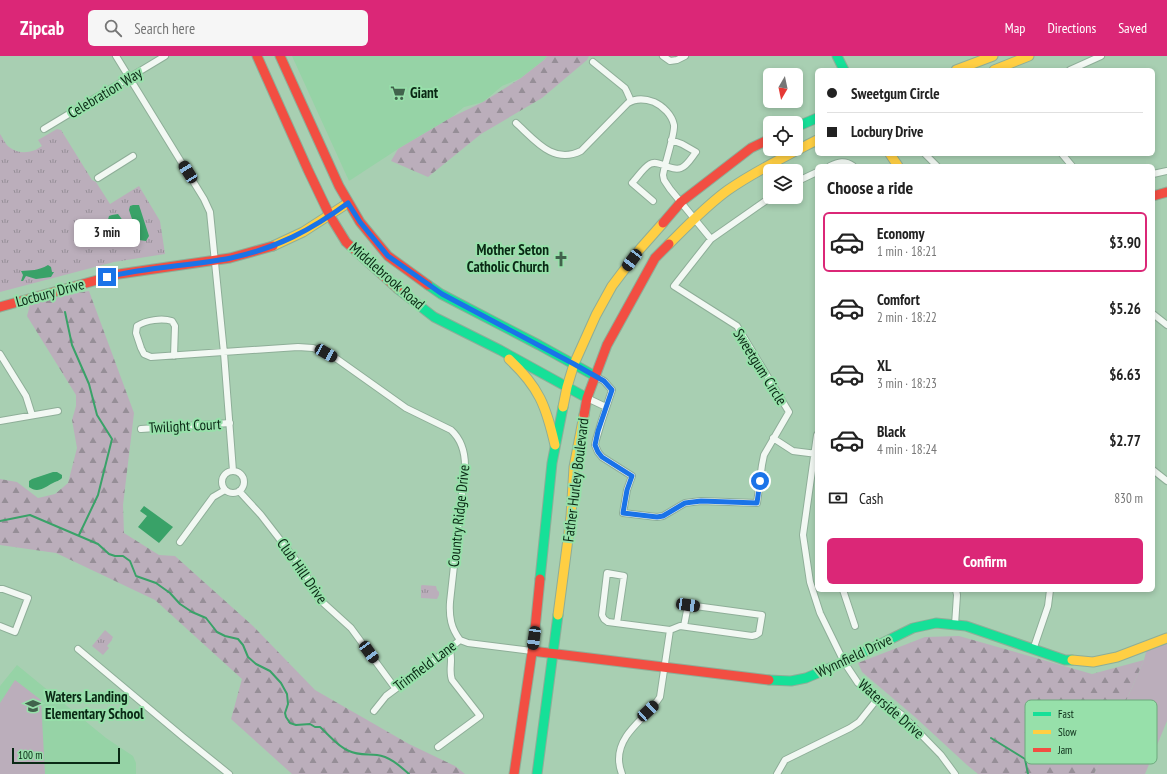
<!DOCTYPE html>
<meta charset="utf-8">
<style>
:root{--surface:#fff;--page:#f6f6f6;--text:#222;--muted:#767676;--line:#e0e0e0;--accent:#db2777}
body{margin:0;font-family:"PT Sans Narrow",sans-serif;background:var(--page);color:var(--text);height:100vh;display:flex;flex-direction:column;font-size:15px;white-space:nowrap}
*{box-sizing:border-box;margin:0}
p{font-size:13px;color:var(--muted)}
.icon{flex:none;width:22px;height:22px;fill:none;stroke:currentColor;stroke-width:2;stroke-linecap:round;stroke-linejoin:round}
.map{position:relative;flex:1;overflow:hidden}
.panel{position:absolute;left:815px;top:108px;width:340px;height:428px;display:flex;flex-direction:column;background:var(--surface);border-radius:6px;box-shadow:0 2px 6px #0003}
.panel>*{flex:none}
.banner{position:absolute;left:815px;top:12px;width:340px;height:88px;border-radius:6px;box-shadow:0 2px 6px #0003;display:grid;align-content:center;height:88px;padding:0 12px;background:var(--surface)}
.needle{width:26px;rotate:189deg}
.fabs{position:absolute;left:763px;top:12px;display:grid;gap:8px}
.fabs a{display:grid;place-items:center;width:40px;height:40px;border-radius:6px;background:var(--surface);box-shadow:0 2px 6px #0003;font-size:20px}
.scale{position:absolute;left:12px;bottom:10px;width:108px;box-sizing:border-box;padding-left:4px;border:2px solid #0a2915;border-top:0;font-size:11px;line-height:14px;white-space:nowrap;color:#0a2915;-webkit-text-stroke:3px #97e0aa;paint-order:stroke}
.end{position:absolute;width:18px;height:18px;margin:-9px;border:5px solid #1a73e8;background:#fff;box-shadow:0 0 0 2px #fff}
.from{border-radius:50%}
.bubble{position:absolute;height:28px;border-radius:6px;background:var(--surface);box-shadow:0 2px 6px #0003;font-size:13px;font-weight:700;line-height:28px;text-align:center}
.car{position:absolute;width:12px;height:24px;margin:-12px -6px;border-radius:5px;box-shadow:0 0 3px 1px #0007;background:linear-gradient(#222 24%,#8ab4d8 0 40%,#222 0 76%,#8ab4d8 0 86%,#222 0)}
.banner b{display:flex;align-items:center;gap:14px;height:38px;font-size:15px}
.banner b+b{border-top:1px solid var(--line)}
.banner i{width:10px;height:10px;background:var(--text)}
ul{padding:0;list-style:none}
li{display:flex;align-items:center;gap:12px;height:60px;margin:0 8px 6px;padding:0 4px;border:2px solid transparent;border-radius:6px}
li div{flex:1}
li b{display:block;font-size:15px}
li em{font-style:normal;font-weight:700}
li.selected{border-color:var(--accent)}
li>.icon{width:36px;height:36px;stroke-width:1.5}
h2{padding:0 12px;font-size:18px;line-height:48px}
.pay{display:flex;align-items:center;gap:10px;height:44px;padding:0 12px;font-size:15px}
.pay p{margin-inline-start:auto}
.cta{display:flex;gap:8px;margin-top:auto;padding:8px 12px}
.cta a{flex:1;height:46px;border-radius:6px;background:var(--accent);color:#fff;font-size:16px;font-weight:700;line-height:46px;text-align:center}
header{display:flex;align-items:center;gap:24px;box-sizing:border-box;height:56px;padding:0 20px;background:var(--accent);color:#fff}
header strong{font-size:19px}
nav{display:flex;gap:22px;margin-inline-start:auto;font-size:14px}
.search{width:280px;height:36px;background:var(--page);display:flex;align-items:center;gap:10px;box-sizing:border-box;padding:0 14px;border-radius:6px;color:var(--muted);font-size:15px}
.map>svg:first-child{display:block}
</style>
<header>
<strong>Zipcab</strong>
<div class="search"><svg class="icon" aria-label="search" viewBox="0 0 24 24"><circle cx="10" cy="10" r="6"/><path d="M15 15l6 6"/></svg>Search here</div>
<nav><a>Map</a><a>Directions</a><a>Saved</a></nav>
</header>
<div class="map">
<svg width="1167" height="718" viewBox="0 0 1167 718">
<defs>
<pattern id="forest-firs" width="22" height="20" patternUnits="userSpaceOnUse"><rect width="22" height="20" fill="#bbaebb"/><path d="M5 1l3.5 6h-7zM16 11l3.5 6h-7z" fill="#968e97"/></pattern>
<pattern id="park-tufts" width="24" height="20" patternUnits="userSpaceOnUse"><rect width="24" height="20" fill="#bbaebb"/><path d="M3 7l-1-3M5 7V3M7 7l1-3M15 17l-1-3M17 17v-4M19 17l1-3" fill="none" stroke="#968e97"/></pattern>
</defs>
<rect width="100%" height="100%" fill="#a8cfb2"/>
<path fill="#96d3a6" d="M 292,0 L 547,0 L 544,4 L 521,22 L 502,30 L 483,46 L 464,51 L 452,61 L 398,93 L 349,125 Z
M 17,609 L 106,682 L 133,700 L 136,707 L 136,718 L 0,718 L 0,630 Z"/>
<path fill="#bbaebb" d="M 1167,583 L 1167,665 L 1145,718 L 1094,718 L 1144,604 L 1148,588 Z
M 15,624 L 41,644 L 45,718 L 0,718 L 0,647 Z"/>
<path fill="url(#forest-firs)" d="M 547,0 L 589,0 L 587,4 L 542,42 L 481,78 L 428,121 L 391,105 L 398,93 L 452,61 L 483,46 L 521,22 L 544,4 Z
M 89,235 L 134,357 L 123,449 L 124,477 L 159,499 L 175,500 L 253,570 L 315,634 L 409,688 L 455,710 L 465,718 L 292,718 L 231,663 L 242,623 L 155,544 L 56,497 L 0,489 L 0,423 L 17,426 L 38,442 L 55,438 L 68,427 L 77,392 L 72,364 L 76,350 L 76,339 L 27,260 L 30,249 L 62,240 Z
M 959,580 L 1092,618 L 1144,604 L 1094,718 L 978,718 L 967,709 L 915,661 L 862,616 L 858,607 L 925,581 Z"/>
<path fill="url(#park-tufts)" d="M 57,73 L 61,74 L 92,124 L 96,126 L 110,148 L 139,130 L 160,165 L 165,198 L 114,206 L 0,236 L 0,78 C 3,82 5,88 9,91 C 19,99 33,97 42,90 L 38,84 Z
M 422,529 L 436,530 L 437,534 L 439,536 L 439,539 L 437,543 L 421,542 L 421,530 Z
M 105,574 L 113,581 L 112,583 L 112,584 L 107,590 L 109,592 L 103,599 L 92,590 Z"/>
<path fill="#39a268" d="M 133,149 L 139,149 L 149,180 L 146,185 L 139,184 L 129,154 L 130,150 Z
M 118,158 C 124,166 131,175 131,185 L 120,187 L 106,186 C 103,178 107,168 109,160 L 112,159 Z
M 48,209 L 51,211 L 52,216 L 54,216 L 51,221 L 36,223 L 26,220 L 23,225 L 21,225 L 23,219 L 21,215 C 31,214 38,215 48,209 Z
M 53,416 L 57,416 L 62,419 L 62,422 C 59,425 57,425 53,427 C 45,431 38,438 29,431 L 29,425 L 32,423 Z
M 144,450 L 173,471 L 159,487 L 138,471 L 147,460 L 140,455 Z"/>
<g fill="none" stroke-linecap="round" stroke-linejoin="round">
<path stroke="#39a268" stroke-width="2" d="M 65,256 L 72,289 L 89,328 L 97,359 L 112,383 L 98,439 L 79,479
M 0,465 L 30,459 L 98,488 L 109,498 L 115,500 L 123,500 L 130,505 L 136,520 L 156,527 L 170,537 L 180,548 L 192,556 L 206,562 L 217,576 L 225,580 L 238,583 L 243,589 L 248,601 L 256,608 L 270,615 L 281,627 L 287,638 L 288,648 L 285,657 L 286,661 L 290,667 L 296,669 L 310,668 L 315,671 L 320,671 C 329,679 338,691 349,695 C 357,699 367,698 377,699 C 389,700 400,710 409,718
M 991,682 L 1025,703 L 1028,718"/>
<g stroke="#8eae98" stroke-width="8">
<path id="street" d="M 116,0 L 204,143 L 210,156 L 224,297 L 233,415
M 663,0 L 670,5 L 677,4 L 685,0
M 593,6 L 625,32 L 627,36 L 631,45
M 1070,14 L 1101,0
M 516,67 C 535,84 553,109 581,95 L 628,47 C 636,42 646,43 654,46 C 663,50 672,59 674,69 C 675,77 666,104 664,114 L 663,119 L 664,124 L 670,133 L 711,183
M 44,73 L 165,0
M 925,98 L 937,110
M 1062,98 L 1072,110
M 830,110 C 838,106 845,104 853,110
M 1153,118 L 1167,115
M 98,122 L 133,100
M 796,126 L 817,116
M 653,145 L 632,127 C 637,122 643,112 650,108 C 659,103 671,116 681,112 C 687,110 692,101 696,96 L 682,88 L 671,84
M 1153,258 L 1167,269
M 0,298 L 26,340 L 32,359
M 174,300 L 175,270 L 172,265 C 162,262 146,264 137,270 L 136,277 L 141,292 L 144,298 L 151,301 L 298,291 L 313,292 L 326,297 L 337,303 L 406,352 L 451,374 C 462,384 465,396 465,410 L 450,546 C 449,561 451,572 460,584
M 595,320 L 604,325 L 612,334 L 601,367 L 596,384 L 595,389 L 598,396 L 602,401 L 632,420 L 627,434 L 623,457 L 657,461 L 663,460 L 685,447 L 701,445 L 757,447 L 762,409 L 764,399 L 789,356 L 737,270 L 674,230 L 711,183 L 771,141
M 587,342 L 606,351
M 0,365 L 58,355
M 141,373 L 230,367
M 817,379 L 803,479 L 810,526 L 820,557 L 844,606 L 858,627 L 869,636 L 878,642 L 902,659 L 941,699 L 955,718
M 773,382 L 793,395 L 817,398
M 1153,414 L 1167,425
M222 426a11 11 0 1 1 22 0a11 11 0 1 1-22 0Z
M 239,435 L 261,459 L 305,516 L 314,537 L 319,543 L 351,572 L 395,632
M 180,486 L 213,441 L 225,434
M 0,533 L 3,533 L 28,542 L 15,576 L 0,570
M 843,534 L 855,570
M 617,567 L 624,520 L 607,517 L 602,559 L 604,563 L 608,566 L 670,574 L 680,570 L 752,580 L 756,579 L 759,577 L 762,559 L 688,549 L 684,570
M 955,569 L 957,539 L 956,534
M 78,593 L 183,681 L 229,718
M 1033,594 L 1048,550 L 1050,534
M 374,655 L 386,640 L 449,593 L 460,584 L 468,587 L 532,595
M 438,691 L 480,660 L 452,624 C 448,614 454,602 449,593
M 622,718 C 620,713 619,708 619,703 C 619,676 647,662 660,641 L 670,574
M 777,718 L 785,704 L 850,672 L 859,666 L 878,642"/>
</g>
<g stroke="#8eae98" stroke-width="11">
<path id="fast" d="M 837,0 L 844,14
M 796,71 L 817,62
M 428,229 L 441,238 L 539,289 L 595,320
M 398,233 L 434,261 L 500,294 L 587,342
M 540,523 L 552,407 L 563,351
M 769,624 L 791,625 L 806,622 L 844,606 L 913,572 L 936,567 L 966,570 L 1065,604 L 1072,604
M 537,718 L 558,559"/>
</g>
<g stroke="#8eae98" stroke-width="11">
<path id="slow" d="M 956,14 L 993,0
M 994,14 L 1029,0
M 890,98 L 898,110
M 669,188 C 688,169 707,149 728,134 C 755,115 788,99 817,84
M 273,190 L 303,176 L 348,147
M 509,303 C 539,331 546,350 555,389
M 563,351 L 567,331 L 574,308 L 596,259 L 612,230 L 640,193 L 663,167
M 558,559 L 571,460 L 574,411 L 584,359
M 1072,604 L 1093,606 L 1117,601 L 1167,582"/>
</g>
<g stroke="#8eae98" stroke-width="11">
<path id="jam" d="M 257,0 L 308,114 L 330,160 L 346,186 L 398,233
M 280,0 L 339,130 L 360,166 L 388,200 L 428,229
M 1153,140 L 1167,136
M 663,167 L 681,146 L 751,92 L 770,83
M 0,251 L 119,218 L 230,202 L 273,190
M 584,359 L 587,342 L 607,289 L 655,202 L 669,188
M 532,595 L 769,624
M 514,718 L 534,583 L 540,523"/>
</g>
<use href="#street" stroke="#f2f8f3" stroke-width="6"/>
<use href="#fast" stroke="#16e098" stroke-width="9"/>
<use href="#slow" stroke="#ffcf43" stroke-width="9"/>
<use href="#jam" stroke="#f24e42" stroke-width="9"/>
</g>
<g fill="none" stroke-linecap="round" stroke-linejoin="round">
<path stroke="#1a73e8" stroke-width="5" d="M 107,221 C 148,211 190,210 231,202 C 277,192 311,174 348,147 L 360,166 L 388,200 L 442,238 L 574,308 L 604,325 L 612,334 L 598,375 L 595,389 L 598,396 L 602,401 L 632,420 L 627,434 L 623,457 L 657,461 L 663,460 L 685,447 L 701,445 L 757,447 L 760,425"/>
</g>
<defs>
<g id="supermarket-bare" transform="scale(1.2)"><path d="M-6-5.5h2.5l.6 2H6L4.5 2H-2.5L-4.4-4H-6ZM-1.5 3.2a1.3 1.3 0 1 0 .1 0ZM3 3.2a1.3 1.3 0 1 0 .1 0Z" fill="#41634c" stroke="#97e0aa" stroke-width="2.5" paint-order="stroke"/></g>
<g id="church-bare" transform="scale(1.2)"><path d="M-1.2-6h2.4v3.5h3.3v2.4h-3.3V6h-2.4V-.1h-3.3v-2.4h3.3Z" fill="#41634c" stroke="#97e0aa" stroke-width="2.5" paint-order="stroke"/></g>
<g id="school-bare" transform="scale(1.2)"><path d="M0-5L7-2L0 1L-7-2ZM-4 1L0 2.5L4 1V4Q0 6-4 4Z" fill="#41634c" stroke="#97e0aa" stroke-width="2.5" paint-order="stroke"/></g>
</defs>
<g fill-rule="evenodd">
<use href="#supermarket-bare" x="398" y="37"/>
<use href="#church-bare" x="561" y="203"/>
<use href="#school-bare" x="33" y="650"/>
</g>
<g text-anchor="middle" stroke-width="4" stroke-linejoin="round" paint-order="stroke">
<g font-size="15" fill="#0a2915" stroke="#97e0aa">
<text transform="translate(105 37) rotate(-31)" y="5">Celebration Way</text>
<text transform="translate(387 220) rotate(41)" y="5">Middlebrook Road</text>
<text transform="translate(50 237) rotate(-15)" y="5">Locbury Drive</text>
<text transform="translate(760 311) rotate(58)" y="5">Sweetgum Circle</text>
<text transform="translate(185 370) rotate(-3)" y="5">Twilight Court</text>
<text transform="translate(576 424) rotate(-83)" y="5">Father Hurley Boulevard</text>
<text transform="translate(459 460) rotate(-84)" y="5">Country Ridge Drive</text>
<text transform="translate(302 515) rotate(55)" y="5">Club Hill Drive</text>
<text transform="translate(854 600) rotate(-25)" y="5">Wynnfield Drive</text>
<text transform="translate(425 610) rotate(-37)" y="5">Trimfield Lane</text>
<text transform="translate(891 653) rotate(41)" y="5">Waterside Drive</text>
</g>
<g font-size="15" font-weight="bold" fill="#0a2915" stroke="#97e0aa" text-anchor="start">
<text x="410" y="42">Giant</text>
<text x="549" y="199" text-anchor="end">Mother Seton<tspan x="549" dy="17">Catholic Church</tspan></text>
<text x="45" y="646">Waters Landing<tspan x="45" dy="17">Elementary School</tspan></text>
</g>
</g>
<rect x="1025" y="644" width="132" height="64" rx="6" fill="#97e0aa" stroke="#6da97d" stroke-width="1"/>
<rect x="1033" y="656" width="18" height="4" fill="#16e098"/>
<rect x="1033" y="674" width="18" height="4" fill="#ffcf43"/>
<rect x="1033" y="692" width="18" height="4" fill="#f24e42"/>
<g font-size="11" fill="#0a2915">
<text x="1058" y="662">Fast</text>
<text x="1058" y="680">Slow</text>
<text x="1058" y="698">Jam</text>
</g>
</svg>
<div class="fabs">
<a><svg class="needle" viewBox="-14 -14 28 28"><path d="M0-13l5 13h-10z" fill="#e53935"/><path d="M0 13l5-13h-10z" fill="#767676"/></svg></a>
<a><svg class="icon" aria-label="locate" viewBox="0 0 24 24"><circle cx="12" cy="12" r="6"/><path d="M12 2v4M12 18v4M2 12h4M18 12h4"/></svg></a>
<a><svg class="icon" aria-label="layers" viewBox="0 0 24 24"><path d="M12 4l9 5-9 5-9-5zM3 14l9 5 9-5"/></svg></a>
</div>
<div class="scale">100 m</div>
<i class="end from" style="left:760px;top:425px"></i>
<i class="end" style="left:107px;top:221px"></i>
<div class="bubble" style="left:74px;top:163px;width:66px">3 min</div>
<i class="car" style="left:188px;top:116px;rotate:328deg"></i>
<i class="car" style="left:632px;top:204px;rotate:217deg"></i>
<i class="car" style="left:326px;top:297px;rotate:119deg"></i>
<i class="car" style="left:688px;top:549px;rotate:98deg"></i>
<i class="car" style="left:534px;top:582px;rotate:188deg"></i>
<i class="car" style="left:369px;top:596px;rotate:144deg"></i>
<i class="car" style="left:648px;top:655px;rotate:47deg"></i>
<div class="banner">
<b><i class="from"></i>Sweetgum Circle</b>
<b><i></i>Locbury Drive</b>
</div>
<section class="panel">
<h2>Choose a ride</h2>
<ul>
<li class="selected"><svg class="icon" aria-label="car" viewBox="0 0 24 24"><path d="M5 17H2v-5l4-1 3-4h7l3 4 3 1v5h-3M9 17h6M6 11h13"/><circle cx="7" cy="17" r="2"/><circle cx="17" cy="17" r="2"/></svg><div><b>Economy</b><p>1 min · 18:21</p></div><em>$3.90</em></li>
<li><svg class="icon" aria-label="car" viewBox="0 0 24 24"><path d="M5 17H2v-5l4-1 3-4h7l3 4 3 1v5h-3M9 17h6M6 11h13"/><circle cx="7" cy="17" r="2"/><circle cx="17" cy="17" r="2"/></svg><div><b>Comfort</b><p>2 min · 18:22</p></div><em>$5.26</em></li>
<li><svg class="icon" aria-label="car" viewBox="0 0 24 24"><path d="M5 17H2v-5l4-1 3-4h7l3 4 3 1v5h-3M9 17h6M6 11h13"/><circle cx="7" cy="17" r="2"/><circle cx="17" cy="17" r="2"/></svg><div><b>XL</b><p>3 min · 18:23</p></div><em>$6.63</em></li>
<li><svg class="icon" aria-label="car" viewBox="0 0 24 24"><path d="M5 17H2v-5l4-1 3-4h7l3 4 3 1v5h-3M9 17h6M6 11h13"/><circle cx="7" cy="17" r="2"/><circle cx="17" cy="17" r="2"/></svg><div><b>Black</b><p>4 min · 18:24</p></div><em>$2.77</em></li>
</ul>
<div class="pay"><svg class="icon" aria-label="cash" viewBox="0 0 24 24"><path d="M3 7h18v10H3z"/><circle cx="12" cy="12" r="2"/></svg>Cash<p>830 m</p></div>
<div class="cta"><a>Confirm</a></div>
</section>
</div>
